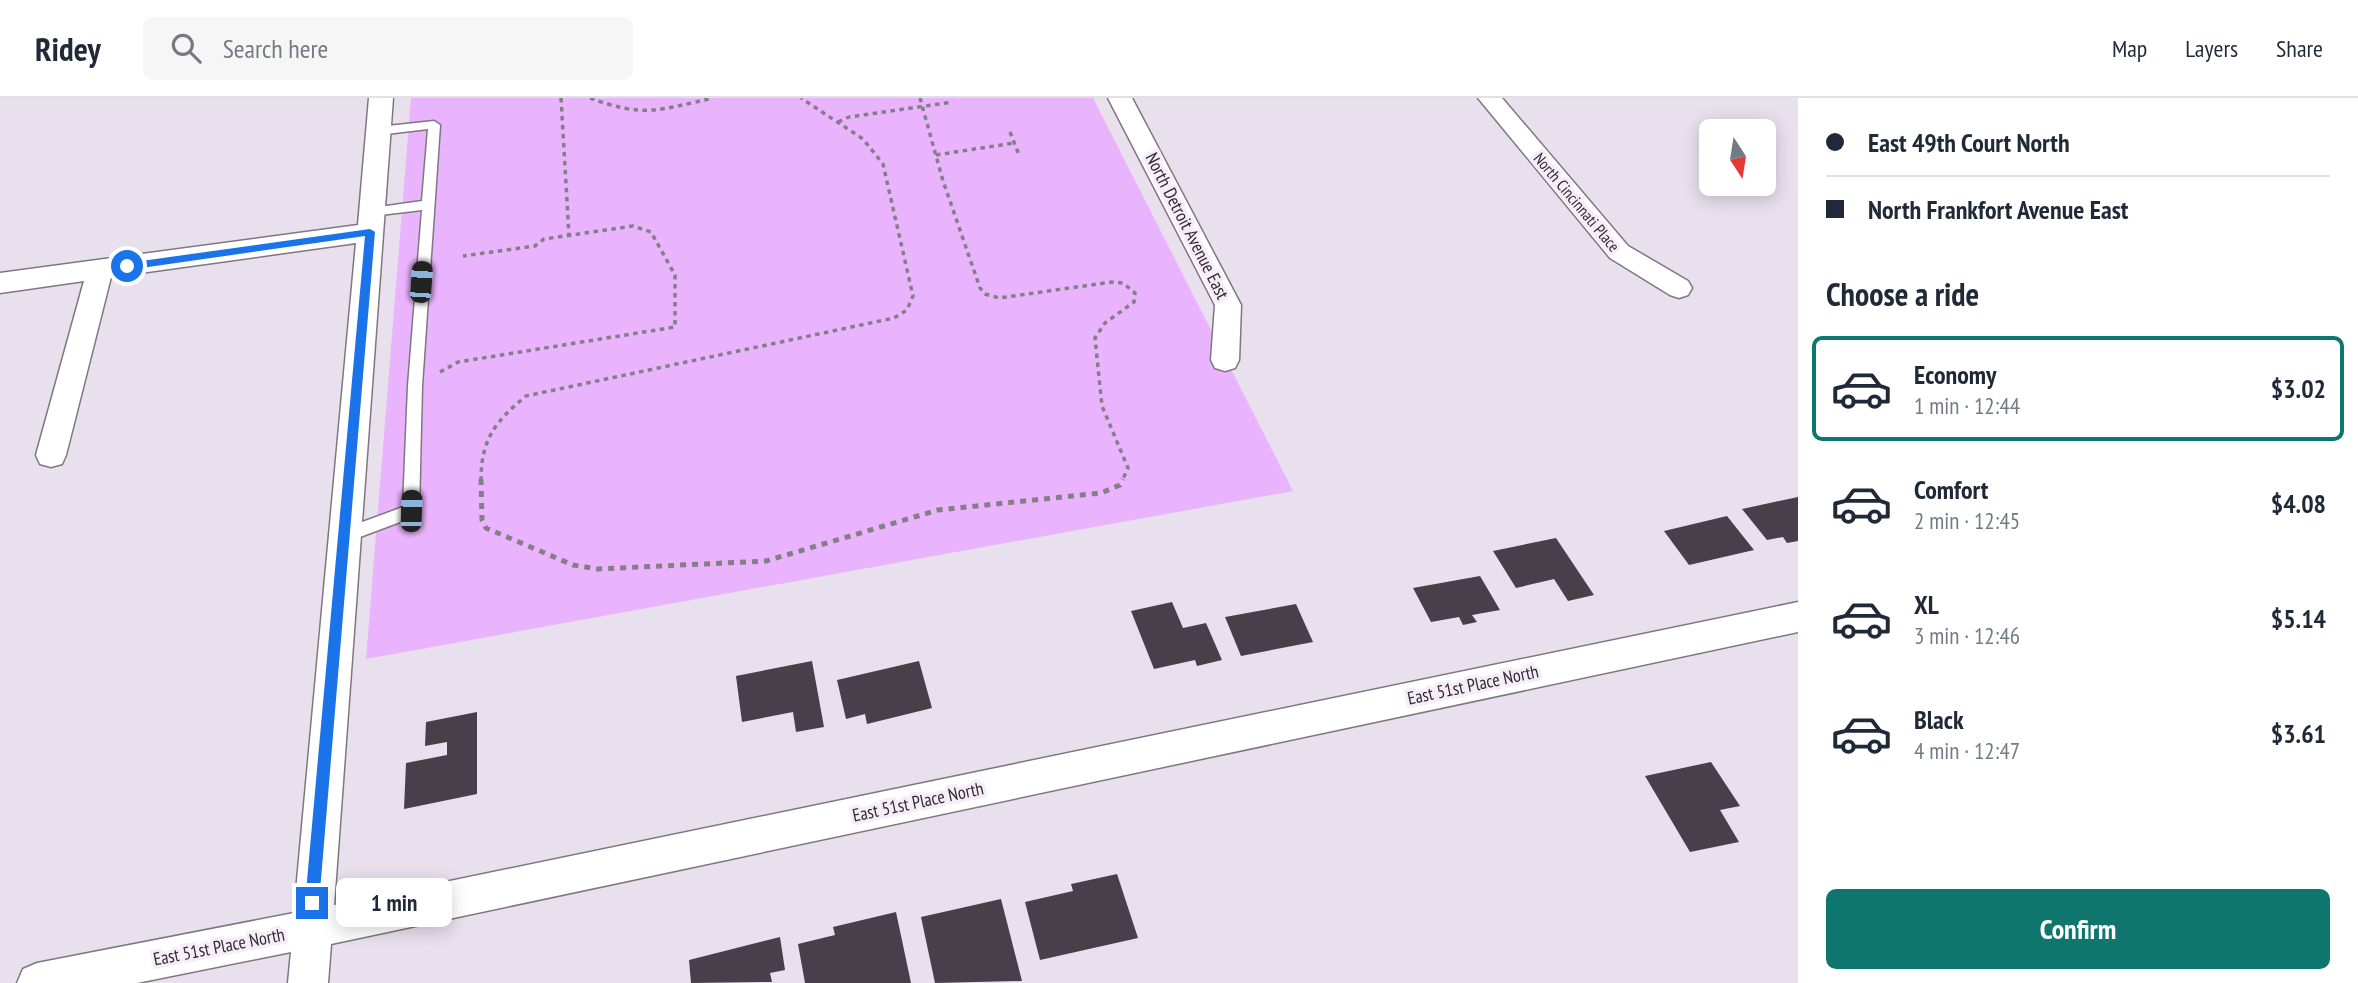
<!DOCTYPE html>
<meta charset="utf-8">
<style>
:root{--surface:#fff;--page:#f6f6f7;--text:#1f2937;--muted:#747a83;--line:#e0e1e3;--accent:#0f766e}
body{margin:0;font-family:"PT Sans Narrow",sans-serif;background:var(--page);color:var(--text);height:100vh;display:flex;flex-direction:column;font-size:26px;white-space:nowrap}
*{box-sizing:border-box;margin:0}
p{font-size:23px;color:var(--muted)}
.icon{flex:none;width:38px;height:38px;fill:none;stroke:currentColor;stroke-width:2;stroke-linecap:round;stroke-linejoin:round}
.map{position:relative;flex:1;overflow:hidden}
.drawer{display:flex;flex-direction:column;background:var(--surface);width:560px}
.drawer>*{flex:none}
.banner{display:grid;align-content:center;height:154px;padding:0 28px;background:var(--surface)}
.needle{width:46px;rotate:168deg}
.buttons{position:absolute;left:1699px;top:21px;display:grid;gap:14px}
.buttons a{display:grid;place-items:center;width:77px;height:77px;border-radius:10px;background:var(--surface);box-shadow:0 4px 18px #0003;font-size:35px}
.end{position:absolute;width:32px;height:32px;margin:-16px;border:9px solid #1a73e8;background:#fff;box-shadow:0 0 0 4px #fff}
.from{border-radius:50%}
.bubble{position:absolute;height:49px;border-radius:10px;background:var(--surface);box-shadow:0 4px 18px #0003;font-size:23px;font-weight:700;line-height:49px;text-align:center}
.car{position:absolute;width:21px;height:42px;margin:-21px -10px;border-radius:9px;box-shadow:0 0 5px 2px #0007;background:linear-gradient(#222 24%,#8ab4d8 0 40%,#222 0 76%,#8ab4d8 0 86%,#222 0)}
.banner b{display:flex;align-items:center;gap:24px;height:66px;font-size:26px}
.banner b+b{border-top:2px solid var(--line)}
.banner i{width:18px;height:18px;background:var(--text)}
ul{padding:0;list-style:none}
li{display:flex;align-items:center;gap:21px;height:105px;margin:0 14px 10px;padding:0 14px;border:4px solid transparent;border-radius:10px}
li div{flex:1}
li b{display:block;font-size:26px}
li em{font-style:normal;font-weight:700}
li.on{border-color:var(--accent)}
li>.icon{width:63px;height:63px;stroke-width:1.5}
h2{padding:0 28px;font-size:32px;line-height:84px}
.action{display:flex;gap:14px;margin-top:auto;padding:14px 28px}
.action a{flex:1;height:80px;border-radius:10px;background:var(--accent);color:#fff;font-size:28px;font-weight:700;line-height:80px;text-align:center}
header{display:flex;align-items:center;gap:42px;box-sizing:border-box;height:98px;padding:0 35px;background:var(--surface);border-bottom:2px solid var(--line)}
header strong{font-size:33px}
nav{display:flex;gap:38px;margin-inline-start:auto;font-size:24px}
.search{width:490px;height:63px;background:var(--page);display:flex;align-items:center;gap:18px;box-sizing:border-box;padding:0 24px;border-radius:10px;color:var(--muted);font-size:26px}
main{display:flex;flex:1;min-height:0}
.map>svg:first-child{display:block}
</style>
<header>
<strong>Ridey</strong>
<div class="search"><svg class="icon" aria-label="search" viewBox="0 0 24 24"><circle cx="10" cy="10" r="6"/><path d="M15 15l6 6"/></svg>Search here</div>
<nav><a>Map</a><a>Layers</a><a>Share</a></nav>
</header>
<main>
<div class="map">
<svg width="1798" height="885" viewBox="0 0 1798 885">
<rect width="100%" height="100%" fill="#e8e0ec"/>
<path fill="#e9b3fd" d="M 411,0 L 1093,0 L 1293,393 L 366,561 Z"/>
<path fill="#47404a" d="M 1798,399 L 1798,443 L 1787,445 L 1783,439 L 1767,442 L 1742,411 Z
M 1727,418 L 1754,452 L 1689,467 L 1664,433 Z
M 1556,440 L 1594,497 L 1568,503 L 1554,481 L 1516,490 L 1493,453 Z
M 1480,478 L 1500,512 L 1472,517 L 1477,524 L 1463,527 L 1459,519 L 1431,524 L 1413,490 Z
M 1172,504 L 1183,530 L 1206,525 L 1222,562 L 1197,568 L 1195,562 L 1154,571 L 1131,513 Z
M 1296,506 L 1313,544 L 1241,558 L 1225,519 Z
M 812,563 L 824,629 L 796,634 L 793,614 L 742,624 L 736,578 Z
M 919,563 L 932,610 L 867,626 L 865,616 L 846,621 L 837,582 Z
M 477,614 L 477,696 L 404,711 L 406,665 L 447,657 L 447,644 L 425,648 L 426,624 Z
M 1711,664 L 1740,708 L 1720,712 L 1739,744 L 1690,754 L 1645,678 Z
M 1117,776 L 1138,840 L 1040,862 L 1025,804 L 1073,793 L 1071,786 Z
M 1001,801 L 1022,883 L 935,885 L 921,819 Z
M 896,814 L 911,885 L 805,885 L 798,846 L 835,837 L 833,829 Z
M 780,839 L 785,872 L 770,875 L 772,884 L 691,885 L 689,862 Z"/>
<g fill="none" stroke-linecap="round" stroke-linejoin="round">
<g stroke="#7e7781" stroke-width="3">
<path id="lane" d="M 434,23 L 440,27 L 422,288 L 419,413 L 416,418 L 344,445 L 338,443 L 336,438 L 338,433 L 403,409 L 408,288 L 422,112 L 372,118 L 366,114 L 372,110 L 422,103 L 428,31 L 378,37 L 372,33 L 378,29 Z"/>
</g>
<g stroke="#7e7781" stroke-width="3">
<path id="street" d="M 369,0 L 393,0 L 334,807 L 1798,504 L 1798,534 L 331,846 L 328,885 L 288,885 L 291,854 L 137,885 L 17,885 L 23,871 L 37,865 L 294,815 L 356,145 L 111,179 L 66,357 L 62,366 L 51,369 L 40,366 L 36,357 L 84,183 L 0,195 L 0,175 L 358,127 Z
M 1108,0 L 1132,0 L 1241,207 L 1239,262 L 1235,270 L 1225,273 L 1215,270 L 1211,262 L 1215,207 Z
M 1478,0 L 1502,0 L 1628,148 L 1688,183 L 1692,190 L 1688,197 L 1679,200 L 1670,197 L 1610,160 Z"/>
</g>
<path stroke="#847e87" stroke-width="3.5" stroke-dasharray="4.5 4.5" stroke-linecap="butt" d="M 561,0 L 569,137
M 590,0 C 644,20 659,12 713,0
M 920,0 L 943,83 L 980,190 L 985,196 L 999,200 L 1112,184 L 1123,185 L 1135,195 L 1134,204 L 1105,225 L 1095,240 L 1102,308 L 1128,370 L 1122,383
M 838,24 L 849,19 L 953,4
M 1010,34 L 1019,57
M 936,57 L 1014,45
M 440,274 L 458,264 L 675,229 L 675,177 L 651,134 L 633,128 L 544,141 L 535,148 L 463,158
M 481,383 C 481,341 495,324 526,298 L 894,220 L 907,212 L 913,198 L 883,66 L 863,41 L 801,0"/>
<path stroke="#847e87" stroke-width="5" stroke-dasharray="6 6" stroke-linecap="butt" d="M 481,381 L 482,422 L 486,430 L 573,467 L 598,471 L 766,463 L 938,412 L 1101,395 L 1120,387 L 1123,381"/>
<use href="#lane" fill="#fff" fill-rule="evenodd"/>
<use href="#street" fill="#fff" fill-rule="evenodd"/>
</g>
<path fill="#1a73e8" d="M 370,131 L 375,134 L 319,805 L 312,812 L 305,805 L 365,138 L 127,172 L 122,168 L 127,165 Z"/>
<g text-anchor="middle" stroke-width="7" stroke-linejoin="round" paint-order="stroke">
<g font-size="16" fill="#2f2b30" stroke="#f6edf9">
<text transform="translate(1577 104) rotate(50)" y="6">North Cincinnati Place</text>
</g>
<g font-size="18" fill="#2f2b30" stroke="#f6edf9">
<text transform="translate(1187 128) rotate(63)" y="6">North Detroit Avenue East</text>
<text transform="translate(1473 587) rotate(-12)" y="6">East 51st Place North</text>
<text transform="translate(918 704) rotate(-12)" y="6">East 51st Place North</text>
<text transform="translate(219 849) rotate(-11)" y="6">East 51st Place North</text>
</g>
</g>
</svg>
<div class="buttons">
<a><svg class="needle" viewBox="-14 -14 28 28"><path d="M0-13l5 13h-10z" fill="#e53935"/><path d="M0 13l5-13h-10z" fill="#747a83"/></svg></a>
</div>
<i class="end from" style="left:127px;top:168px"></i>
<i class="end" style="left:312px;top:805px"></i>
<div class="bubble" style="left:336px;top:780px;width:116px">1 min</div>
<i class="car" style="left:421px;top:184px;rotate:4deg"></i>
<i class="car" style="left:411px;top:413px;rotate:2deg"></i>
</div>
<section class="drawer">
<div class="banner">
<b><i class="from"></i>East 49th Court North</b>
<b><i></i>North Frankfort Avenue East</b>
</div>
<h2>Choose a ride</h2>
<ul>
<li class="on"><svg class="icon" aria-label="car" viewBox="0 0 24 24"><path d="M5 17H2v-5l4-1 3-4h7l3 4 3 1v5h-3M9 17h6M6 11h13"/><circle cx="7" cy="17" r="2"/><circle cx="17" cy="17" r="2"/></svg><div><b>Economy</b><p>1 min · 12:44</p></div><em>$3.02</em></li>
<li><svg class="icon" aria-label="car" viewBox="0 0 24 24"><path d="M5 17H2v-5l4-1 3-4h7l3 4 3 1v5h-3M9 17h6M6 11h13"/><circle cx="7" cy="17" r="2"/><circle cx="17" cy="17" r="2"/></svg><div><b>Comfort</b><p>2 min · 12:45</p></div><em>$4.08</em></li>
<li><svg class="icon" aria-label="car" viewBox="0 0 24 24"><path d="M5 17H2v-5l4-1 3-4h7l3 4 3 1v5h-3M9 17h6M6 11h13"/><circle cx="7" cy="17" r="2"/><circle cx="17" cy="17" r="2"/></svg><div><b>XL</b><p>3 min · 12:46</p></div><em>$5.14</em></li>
<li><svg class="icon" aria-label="car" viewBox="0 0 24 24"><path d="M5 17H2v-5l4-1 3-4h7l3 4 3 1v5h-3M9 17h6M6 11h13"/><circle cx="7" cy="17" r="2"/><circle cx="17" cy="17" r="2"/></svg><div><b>Black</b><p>4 min · 12:47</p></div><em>$3.61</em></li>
</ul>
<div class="action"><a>Confirm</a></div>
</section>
</main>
